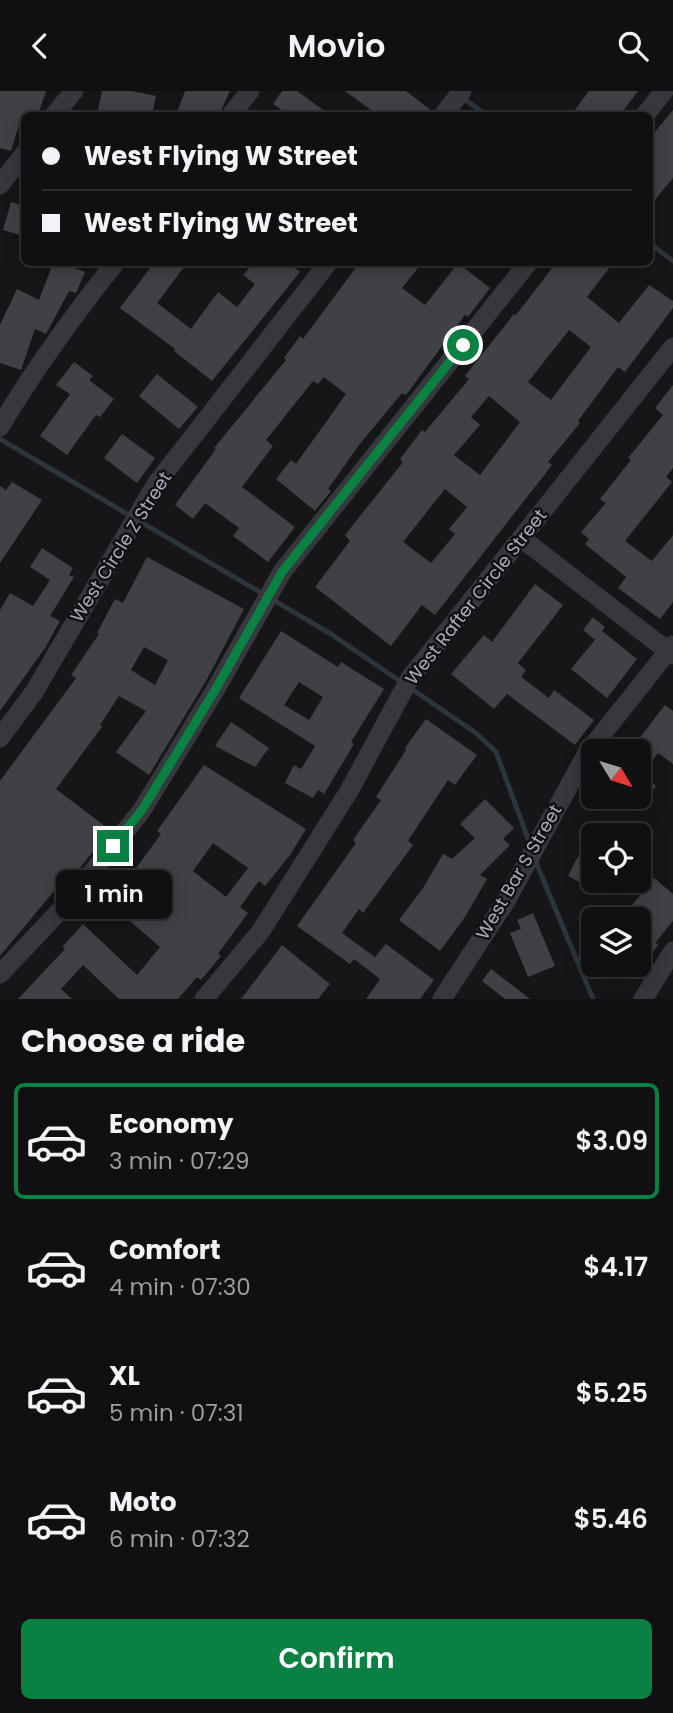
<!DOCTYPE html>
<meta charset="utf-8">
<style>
:root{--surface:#101012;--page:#1e1e20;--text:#f1f3f6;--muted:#9c9d9f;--line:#303032;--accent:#0b8043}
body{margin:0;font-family:Poppins,sans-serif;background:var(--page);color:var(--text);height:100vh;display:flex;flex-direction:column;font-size:26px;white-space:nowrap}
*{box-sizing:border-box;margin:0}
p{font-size:23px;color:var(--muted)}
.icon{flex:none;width:38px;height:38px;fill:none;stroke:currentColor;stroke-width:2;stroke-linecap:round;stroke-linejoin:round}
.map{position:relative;height:908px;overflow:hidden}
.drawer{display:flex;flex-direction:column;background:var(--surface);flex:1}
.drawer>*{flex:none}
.banner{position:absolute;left:21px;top:21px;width:632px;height:154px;border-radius:10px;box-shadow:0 4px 18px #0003,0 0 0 2px var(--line);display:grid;align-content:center;height:154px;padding:0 21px;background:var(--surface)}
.needle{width:46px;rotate:128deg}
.buttons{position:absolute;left:581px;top:648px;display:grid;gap:14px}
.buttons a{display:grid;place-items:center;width:70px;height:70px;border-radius:10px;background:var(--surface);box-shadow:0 4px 18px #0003,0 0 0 2px var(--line);font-size:35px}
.end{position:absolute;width:32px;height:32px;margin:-16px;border:9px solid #0b8043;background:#fff;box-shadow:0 0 0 4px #fff}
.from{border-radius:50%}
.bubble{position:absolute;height:49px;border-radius:10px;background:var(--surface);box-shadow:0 4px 18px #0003,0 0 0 2px var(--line);font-size:23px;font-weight:600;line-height:49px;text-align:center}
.banner b{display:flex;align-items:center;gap:24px;height:66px;font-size:26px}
.banner b+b{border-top:2px solid var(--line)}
.banner i{width:18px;height:18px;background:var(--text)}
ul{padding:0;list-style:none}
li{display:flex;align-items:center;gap:21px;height:116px;margin:0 14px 10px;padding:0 7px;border:4px solid transparent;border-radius:10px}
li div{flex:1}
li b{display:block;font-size:26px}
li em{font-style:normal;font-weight:600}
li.active{border-color:var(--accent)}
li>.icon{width:63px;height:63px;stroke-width:1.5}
h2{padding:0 21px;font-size:32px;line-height:84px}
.cta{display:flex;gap:14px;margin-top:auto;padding:14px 21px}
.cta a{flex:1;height:80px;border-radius:10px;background:var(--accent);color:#fff;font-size:28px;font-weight:600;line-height:80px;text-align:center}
header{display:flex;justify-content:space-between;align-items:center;height:91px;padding:0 21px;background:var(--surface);font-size:32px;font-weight:600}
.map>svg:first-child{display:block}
</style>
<header><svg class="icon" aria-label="back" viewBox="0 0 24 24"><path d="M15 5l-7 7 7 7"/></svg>Movio<svg class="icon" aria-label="search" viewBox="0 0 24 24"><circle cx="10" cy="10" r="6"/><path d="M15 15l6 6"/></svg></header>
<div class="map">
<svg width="673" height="908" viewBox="0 0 673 908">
<rect width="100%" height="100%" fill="#161618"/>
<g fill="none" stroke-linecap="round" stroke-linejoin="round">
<path stroke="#2c353c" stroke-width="5" d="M 463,7 L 486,24
M 649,152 L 673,170
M 0,348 L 331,543 L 476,642 L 496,661 L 530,753
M 535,769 L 593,908"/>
</g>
<path fill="#404145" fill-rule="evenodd" d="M 0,0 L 46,0 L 38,24 L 22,24 L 11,60 L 0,57 Z
M 102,0 L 132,0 L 156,5 L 152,24 L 97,24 Z
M 185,0 L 230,0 L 219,24 L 176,24 Z
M 282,0 L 297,0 L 330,24 L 289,24 L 273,13 Z
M 345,0 L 406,0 L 432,20 L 431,24 L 378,24 Z
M 589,0 L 638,0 L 620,24 L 571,24 Z
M 673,19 L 673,87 L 649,116 L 649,48 Z
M 11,111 L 24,115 L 24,145 L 3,139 Z
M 53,172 L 62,172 L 85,181 L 76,202 L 69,200 L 46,243 L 35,238 L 21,279 L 0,272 L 0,234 L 17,198 L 39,209 Z
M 154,172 L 187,172 L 157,212 L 191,238 L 218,201 L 237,216 L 255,193 L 243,184 L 254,172 L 288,172 L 300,181 L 212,290 L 174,260 L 175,258 L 120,217 Z
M 359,172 L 422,172 L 402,197 L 425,214 L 458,172 L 490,197 L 468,226 L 465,224 L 406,304 L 402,302 L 359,354 L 328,398 L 331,400 L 315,420 L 276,388 L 291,369 L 296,373 L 346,303 L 324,286 L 318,293 L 313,290 L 266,349 L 273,355 L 242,396 L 295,436 L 268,471 L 233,445 L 239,437 L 205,412 L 193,428 L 175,414 L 216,358 L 214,357 L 286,269 L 284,267 L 300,245 L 303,248 Z
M 556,172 L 613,172 L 587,206 L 619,232 L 649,194 L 673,210 L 673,217 L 625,281 L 618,276 L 578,330 L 580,332 L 548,371 L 552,374 L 435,524 L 422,514 L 391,555 L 315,496 L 350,450 L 345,444 L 403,371 L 400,368 L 422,339 L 425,341 L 469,288 L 465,285 L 514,223 L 516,224 ZM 569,239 L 591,256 L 551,309 L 528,291 ZM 489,305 L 520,331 L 480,384 L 454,364 L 480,334 L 471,326 ZM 445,398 L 467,416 L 449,438 L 455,443 L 431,472 L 403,451 Z
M 74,271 L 93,285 L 89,289 L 114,308 L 100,326 L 96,324 L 67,364 L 40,345 L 70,303 L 56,294 Z
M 157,283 L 198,316 L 179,338 L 139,305 Z
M 673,294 L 673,377 L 666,386 L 672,391 L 625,450 L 652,470 L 673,444 L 673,511 L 660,528 L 618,497 L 626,486 L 585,453 L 589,448 L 581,441 L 606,412 L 600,408 L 631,369 L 628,367 L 663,324 L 655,317 Z
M 122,343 L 155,367 L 137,392 L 104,367 Z
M 12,391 L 42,409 L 0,472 L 0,395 L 6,399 Z
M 42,457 L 73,477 L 69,484 L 74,486 L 50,525 L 60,530 L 45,557 L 0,620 L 0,519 L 10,502 L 33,515 L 50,489 L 30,476 Z
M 147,466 L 244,518 L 206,590 L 149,684 L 116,661 L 146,620 L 119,605 L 100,634 L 102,636 L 56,698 L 110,739 L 60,802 L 58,804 L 54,800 L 0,865 L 0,690 L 76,587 L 71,584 L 99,543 L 97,542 L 115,508 L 123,512 ZM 144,556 L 168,569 L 155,594 L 131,579 Z
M 535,493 L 563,514 L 518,572 L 526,579 L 521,586 L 549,607 L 554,599 L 594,629 L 575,654 L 507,603 L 494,618 L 451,583 L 484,544 L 492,551 Z
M 593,526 L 605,536 L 595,549 L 583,539 Z
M 281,540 L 338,576 L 341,571 L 384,598 L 351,651 L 354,653 L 324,703 L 318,699 L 313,707 L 285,692 L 294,674 L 301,678 L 315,655 L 239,607 ZM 299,591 L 323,606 L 309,629 L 284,614 Z
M 602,540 L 637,568 L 607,607 L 571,578 Z
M 665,614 L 673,620 L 673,673 L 658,662 L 641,684 L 656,695 L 639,718 L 639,648 Z
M 426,628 L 477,664 L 455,694 L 448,689 L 408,750 L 413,754 L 363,822 L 359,818 L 342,842 L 375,866 L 386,853 L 434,889 L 420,908 L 366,908 L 380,888 L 354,868 L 350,873 L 297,835 L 356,752 L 353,749 L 381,709 L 376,706 L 406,659 L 405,657 Z
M 231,631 L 269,657 L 255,676 L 215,655 Z
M 204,674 L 306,738 L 290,764 L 265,795 L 259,790 L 240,816 L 248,822 L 218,863 L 221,865 L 201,889 L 197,886 L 178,908 L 119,908 L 83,874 L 61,898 L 72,908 L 18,908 L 65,858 L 63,855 L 83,833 L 137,884 L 160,856 L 110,813 L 161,743 L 157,740 ZM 213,752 L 248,777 L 226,806 L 193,780 Z
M 485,708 L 514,737 L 503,748 L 510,754 L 480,784 L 487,788 L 465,826 L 440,860 L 399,829 L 423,797 L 443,763 L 452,768 L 475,747 L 460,733 Z
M 593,736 L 593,793 L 589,791 L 587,795 L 568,785 Z
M 654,787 L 673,803 L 673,830 L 655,852 L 658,854 L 639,881 L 639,828 L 621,828 Z
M 533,822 L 555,875 L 528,886 L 510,842 L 521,838 L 517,829 Z
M 282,854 L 330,893 L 318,908 L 241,908 Z
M 491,878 L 530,908 L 505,908 L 482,890 Z"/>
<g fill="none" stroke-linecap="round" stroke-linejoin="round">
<path stroke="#37383d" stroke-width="19" d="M 54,24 L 74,0
M 231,24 L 250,0
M 443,24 L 462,0
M 645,24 L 664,0
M 0,94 L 24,63
M 0,336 C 34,278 74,224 115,172
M 521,447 L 673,564
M 0,647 L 34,601 L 156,393 L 328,172
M 0,883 L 69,810 L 142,719 L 214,601 L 282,481 L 528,172
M 204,908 L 261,840 L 349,700 L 410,587 L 673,256
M 442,908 L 506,810 L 587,662 L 673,554
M 643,908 L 673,860"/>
</g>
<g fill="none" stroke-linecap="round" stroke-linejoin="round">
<path stroke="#0b8043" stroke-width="9" d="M 113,755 L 142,719 L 214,601 L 282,481 L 463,254"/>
</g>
<g text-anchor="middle" stroke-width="5" stroke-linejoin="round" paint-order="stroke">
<g font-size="18" fill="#a8adb8" stroke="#111113">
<text transform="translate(121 456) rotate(-58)" y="6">West Circle Z Street</text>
<text transform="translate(476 506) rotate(-52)" y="6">West Rafter Circle Street</text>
<text transform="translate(519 781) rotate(-60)" y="6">West Bar S Street</text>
</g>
</g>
</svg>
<div class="buttons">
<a><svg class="needle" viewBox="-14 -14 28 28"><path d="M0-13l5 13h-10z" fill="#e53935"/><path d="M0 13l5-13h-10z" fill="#9c9d9f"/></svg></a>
<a><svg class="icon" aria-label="locate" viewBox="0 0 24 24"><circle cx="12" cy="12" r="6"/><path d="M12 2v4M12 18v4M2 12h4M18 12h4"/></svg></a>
<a><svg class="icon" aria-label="layers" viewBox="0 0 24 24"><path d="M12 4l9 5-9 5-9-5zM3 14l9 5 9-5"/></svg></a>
</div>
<i class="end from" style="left:463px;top:254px"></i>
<i class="end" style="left:113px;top:755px"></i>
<div class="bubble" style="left:56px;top:779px;width:116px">1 min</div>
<div class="banner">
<b><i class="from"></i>West Flying W Street</b>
<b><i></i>West Flying W Street</b>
</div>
</div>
<section class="drawer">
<h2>Choose a ride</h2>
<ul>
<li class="active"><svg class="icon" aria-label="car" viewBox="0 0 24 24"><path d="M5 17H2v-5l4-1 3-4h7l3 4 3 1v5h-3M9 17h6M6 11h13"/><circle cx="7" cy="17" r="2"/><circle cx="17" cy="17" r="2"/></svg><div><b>Economy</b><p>3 min · 07:29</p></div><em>$3.09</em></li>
<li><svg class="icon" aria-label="car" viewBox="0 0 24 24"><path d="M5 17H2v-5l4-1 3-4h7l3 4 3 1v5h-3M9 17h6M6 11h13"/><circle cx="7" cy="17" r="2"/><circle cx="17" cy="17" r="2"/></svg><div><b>Comfort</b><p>4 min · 07:30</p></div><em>$4.17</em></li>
<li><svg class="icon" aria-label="car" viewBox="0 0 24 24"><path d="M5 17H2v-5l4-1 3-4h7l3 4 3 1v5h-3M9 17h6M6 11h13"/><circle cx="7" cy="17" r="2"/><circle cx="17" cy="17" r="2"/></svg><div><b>XL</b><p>5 min · 07:31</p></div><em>$5.25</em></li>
<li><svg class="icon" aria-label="car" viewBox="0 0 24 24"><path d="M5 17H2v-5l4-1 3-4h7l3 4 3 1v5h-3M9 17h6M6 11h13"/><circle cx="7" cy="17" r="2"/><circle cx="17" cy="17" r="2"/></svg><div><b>Moto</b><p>6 min · 07:32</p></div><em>$5.46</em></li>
</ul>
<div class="cta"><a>Confirm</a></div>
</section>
